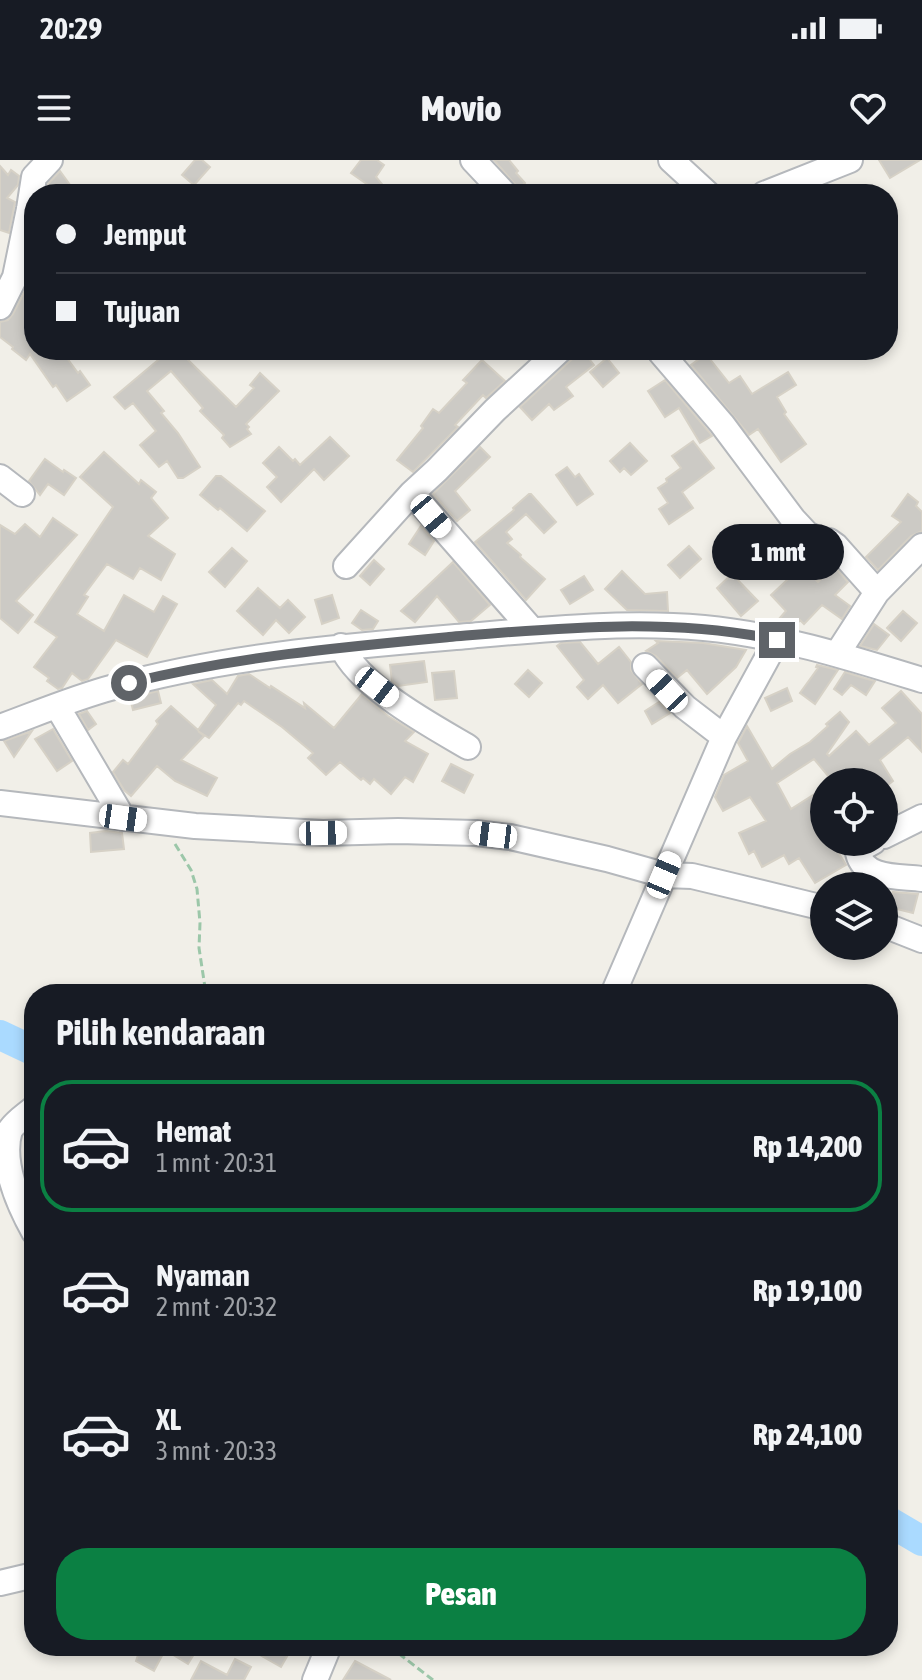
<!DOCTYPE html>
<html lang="id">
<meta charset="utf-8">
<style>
:root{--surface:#171b24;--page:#242831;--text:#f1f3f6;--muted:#9ea1a6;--line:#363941;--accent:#0b8043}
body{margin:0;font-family:"Asap Condensed",sans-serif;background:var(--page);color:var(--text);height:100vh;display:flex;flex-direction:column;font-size:30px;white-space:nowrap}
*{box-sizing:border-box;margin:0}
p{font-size:26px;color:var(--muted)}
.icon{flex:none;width:44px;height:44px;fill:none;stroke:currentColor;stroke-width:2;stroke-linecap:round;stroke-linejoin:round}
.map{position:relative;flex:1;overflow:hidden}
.sheet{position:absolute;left:24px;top:824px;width:874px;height:672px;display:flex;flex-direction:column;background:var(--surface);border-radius:32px;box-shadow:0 4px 12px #0003}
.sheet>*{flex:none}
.guide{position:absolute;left:24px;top:24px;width:874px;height:176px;border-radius:32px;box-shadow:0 4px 12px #0003;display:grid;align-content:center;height:176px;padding:0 32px;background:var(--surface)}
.tools{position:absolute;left:810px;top:608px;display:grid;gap:16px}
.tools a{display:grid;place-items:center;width:88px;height:88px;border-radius:50%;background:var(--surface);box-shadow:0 4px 12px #0003;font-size:40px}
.end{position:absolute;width:36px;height:36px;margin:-18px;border:10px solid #5f6368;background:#fff;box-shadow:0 0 0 4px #fff}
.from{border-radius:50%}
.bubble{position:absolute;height:56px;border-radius:28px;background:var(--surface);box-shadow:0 4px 12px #0003;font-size:26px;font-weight:800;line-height:56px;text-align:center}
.car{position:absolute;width:24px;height:48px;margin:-24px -12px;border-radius:10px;box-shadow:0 0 6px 2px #0007;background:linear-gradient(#fff 24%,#345 0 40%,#fff 0 76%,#345 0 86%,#fff 0)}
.guide b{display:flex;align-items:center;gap:28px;height:76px;font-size:30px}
.guide b+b{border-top:2px solid var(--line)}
.guide i{width:20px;height:20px;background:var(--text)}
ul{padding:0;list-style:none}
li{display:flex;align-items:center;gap:24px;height:132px;margin:0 16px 12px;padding:0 16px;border:4px solid transparent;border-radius:32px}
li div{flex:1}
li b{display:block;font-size:30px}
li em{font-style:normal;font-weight:800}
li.on{border-color:var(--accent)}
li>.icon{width:72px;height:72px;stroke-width:1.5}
h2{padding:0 32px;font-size:36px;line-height:96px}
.action{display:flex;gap:16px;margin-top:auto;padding:16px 32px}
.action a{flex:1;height:92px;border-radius:32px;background:var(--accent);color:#fff;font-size:32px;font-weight:800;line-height:92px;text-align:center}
.status{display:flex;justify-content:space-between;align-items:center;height:56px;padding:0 40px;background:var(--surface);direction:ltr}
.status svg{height:22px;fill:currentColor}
header{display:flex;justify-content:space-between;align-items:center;height:104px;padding:0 32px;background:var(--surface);font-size:36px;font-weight:800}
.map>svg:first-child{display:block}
</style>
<div class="status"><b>20:29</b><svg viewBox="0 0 49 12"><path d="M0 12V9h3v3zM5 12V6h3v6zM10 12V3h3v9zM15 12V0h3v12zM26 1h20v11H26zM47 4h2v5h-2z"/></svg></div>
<header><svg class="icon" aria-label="menu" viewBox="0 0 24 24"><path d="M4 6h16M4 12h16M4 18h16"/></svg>Movio<svg class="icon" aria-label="heart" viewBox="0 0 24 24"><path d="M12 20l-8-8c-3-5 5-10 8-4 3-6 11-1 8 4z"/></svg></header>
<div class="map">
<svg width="922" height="1520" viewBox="0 0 922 1520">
<rect width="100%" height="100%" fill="#f1efe8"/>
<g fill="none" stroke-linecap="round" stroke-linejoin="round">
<path stroke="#aadaff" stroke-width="30" d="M 0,875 L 34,891
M 888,1361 L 922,1381"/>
</g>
<path fill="#cccac5" stroke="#d6d1c6" stroke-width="2" d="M 195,0 L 202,0 L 210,7 L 194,25 L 182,15 Z
M 361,0 L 377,0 L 384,5 L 376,17 L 390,34 L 381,34 L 351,13 Z
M 494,0 L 509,0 L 518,11 L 516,13 L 525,23 L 519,29 Z
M 879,0 L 920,0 L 890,18 Z
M 0,6 L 8,15 L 11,10 L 19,16 L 18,25 L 7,38 L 15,42 L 9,73 L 0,70 Z
M 60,11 L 73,29 L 66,34 L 47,34 L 48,24 Z
M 34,99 L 33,190 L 61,190 L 78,213 L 80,211 L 90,225 L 67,241 L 56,225 L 53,227 L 30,194 L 26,200 L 12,189 L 13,187 L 0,177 L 0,162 L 8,160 L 13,154 L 29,123 Z
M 170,190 L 178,190 L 236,247 L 254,228 L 250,225 L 260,213 L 279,231 L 246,264 L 249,267 L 247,269 L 251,274 L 230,287 L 222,278 L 224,275 L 200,251 L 203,248 L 171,211 L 147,231 L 164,251 L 161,253 L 178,273 L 200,307 L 183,318 L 178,318 L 167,301 L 159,307 L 140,285 L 156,271 L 133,243 L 125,249 L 114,237 Z
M 582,190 L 594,205 L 566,227 L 573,236 L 554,250 L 549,244 L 532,260 L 520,247 Z
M 706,194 L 729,223 L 740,216 L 752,234 L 788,212 L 796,225 L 777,237 L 786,252 L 784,254 L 806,284 L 781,302 L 758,269 L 749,275 L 691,205 Z
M 607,198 L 619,213 L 603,227 L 590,212 Z
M 482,200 L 505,221 L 486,238 L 483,235 L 455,265 L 458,267 L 413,312 L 397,300 L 423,268 L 421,266 L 433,249 L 439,253 L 467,223 L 463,220 Z
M 665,220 L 710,273 L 712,276 L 700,283 L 679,248 L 665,257 L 648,231 Z
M 330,277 L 349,296 L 324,320 L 314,309 L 281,342 L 267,327 L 277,317 L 263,303 L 279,287 L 293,301 L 295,299 L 300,305 Z
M 693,281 L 714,308 L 682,332 L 693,348 L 669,364 L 659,349 L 668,343 L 658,328 L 667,322 L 666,319 L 681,308 L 672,296 Z
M 630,283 L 647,301 L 631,315 L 624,308 L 620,312 L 610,301 Z
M 480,287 L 490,297 L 455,331 L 470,350 L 457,361 L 433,334 Z
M 104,292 L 139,324 L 141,320 L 156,332 L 151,338 L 168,358 L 148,376 L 175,394 L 161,420 L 140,408 L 133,419 L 107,404 L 84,435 L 88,437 L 77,454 L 104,471 L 124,435 L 154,452 L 163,436 L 177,444 L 147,497 L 116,480 L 88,519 L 82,521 L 72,513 L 62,528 L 58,529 L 47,521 L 49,518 L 34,507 L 57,477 L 35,462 L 113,347 L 80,317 Z
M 45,299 L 63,312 L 64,310 L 76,318 L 64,335 L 48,324 L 40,335 L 29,321 Z
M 567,307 L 575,317 L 579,314 L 593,334 L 577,345 L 556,315 Z
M 216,316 L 221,316 L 265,351 L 247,371 L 220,348 L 218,350 L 200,335 Z
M 529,334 L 531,334 L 556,362 L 544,373 L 526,354 L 506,372 L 512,379 L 507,383 L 521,395 L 520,397 L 545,419 L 526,440 L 475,382 L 514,350 L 513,348 Z
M 908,334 L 918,342 L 916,346 L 922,352 L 922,371 L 911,376 L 878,410 L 866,397 L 901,362 L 892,356 Z
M 53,358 L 77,375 L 16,441 L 33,455 L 18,473 L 0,458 L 0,365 L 15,374 L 25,364 L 40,377 Z
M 779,365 L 787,374 L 774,384 L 776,386 L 759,402 L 747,390 L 764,374 L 766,376 Z
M 421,366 L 434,381 L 425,395 L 409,384 Z
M 689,386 L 701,399 L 680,418 L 668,405 Z
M 232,388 L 247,401 L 225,427 L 209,412 Z
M 374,400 L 384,409 L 370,425 L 360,416 Z
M 453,402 L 490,445 L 471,461 L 459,462 L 437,436 L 415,462 L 401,451 Z
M 802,406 L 818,422 L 834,406 L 848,422 L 835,435 L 850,446 L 842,459 L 822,445 L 804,464 L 800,460 L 793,468 L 788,467 L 779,459 L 786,451 L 771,435 Z
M 622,411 L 645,434 L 667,432 L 668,451 L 627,450 L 605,429 Z
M 732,414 L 758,441 L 741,456 L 717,428 Z
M 584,416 L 593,430 L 570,444 L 561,430 Z
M 258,428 L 280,448 L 288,440 L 305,457 L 289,473 L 276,460 L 263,475 L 237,451 Z
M 332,435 L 339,458 L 322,464 L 315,440 Z
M 361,450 L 378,461 L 373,469 L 362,470 L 352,463 Z
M 903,451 L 917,463 L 901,481 L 887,468 Z
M 874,464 L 889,475 L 877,490 L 860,486 Z
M 656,481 L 703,483 L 746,490 L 736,507 L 707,534 L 687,510 L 677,518 L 656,496 L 646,491 L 658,483 Z
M 580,482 L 598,504 L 619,487 L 631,502 L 631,510 L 642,524 L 618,543 L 603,525 L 588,539 L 577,527 L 584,520 L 557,486 L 561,483 Z
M 424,501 L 427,522 L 398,526 L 392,521 L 390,505 Z
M 817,505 L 838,510 L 815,544 L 800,533 L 818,508 L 816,507 Z
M 528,510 L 542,523 L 529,537 L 515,524 Z
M 454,511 L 457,538 L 435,540 L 432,513 Z
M 845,512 L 864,518 L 875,521 L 866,535 L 851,525 L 842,535 L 834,529 Z
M 249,514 L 270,528 L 271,526 L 305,548 L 304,543 L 334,568 L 362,534 L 388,556 L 414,572 L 405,581 L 428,594 L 413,622 L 405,617 L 391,634 L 374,619 L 370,624 L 363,618 L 361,620 L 340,602 L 326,615 L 308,598 L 313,593 L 282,567 L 244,541 L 241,545 L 238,543 L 209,578 L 198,571 L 204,576 L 181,600 L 217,618 L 207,636 L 175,621 L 157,606 L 131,636 L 124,630 L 113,612 L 123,600 L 128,604 L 158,564 L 156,561 L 171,546 L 198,570 L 216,545 L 193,524 L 212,520 L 227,534 L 238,516 Z
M 787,528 L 792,541 L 771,551 L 765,538 Z
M 158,531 L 161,543 L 133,550 L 130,538 Z
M 901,531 L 922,554 L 922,592 L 908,577 L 880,600 L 893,621 L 884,628 L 884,622 L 833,622 L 814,599 L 777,623 L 791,649 L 824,628 L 824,682 L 832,682 L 846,705 L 815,723 L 799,698 L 789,704 L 784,695 L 762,707 L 754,691 L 749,694 L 739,673 L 766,661 L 750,637 L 723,651 L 715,637 L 724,615 L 748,601 L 738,583 L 747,566 L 772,609 L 790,594 L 810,582 L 828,566 L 826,564 L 840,552 L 849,562 L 827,594 L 829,596 L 856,571 L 869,585 L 896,563 L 882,548 Z
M 659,542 L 670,553 L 652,564 L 645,551 Z
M 87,551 L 96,564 L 88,570 L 79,554 Z
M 53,569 L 72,601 L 57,611 L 35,579 Z
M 32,571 L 14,597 L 4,581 Z
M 451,604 L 473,615 L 464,633 L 442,621 Z
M 106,671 L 122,673 L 124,689 L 91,692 L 90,673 Z
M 893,732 L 918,734 L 913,753 L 889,747 Z
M 117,1486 L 199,1486 L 188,1504 L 165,1490 L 154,1511 L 136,1501 L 138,1495 Z
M 244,1486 L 293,1486 L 281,1507 Z
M 235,1499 L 251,1507 L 244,1520 L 191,1520 L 201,1501 L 227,1515 Z
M 355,1501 L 391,1520 L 343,1520 Z"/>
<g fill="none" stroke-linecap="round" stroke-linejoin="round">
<g stroke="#b5b8bc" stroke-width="28">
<path id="minor" d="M 473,0 L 505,34
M 671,0 L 708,34
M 764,34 L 850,0
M 0,147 L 15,117 L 29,49 L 34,17 L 50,0
M 661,193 L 722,264 L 793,359 L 807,374 L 817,379 L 829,381 L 836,386 L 877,432
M 0,317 L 22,334
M 412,333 L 532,470
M 346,406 L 412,333 L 437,310 L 495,250 L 560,190
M 341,486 C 361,528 429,564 468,587
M 837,494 L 877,432 L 922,386
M 645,506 L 685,547 L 724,577
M 57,546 L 123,658
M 0,567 C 38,553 76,537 114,527 C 229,495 350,486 468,476 C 546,469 626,461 704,468 C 779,475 851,498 922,520
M 0,643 L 195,666 L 323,673 L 398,671 L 476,673 L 510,677 L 607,699 L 664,715 L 692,716 L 824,748
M 884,676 L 922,657
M 873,682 L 862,688 L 858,693 C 864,720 900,716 922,719
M 884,765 L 922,780
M 613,834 L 724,577 L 777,480
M 34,948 C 26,955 16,961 10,970 C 0,1002 19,1045 34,1072
M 0,1423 L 34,1415
M 315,1520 L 329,1486"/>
</g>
<path stroke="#9cc7a9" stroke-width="3" stroke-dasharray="8 4" stroke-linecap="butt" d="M 175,684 L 191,710 L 197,729 L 200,763 L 199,788 L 206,834
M 389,1486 L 433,1520"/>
<use href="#minor" stroke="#fff" stroke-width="24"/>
</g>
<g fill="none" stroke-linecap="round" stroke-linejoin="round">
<path stroke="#5f6368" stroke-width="10" d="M 129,523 C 234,497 342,487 449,477 C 558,468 669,457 777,480"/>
</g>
</svg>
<div class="tools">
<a><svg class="icon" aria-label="locate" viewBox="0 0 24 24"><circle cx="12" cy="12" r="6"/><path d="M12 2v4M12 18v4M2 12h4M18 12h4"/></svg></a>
<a><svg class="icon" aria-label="layers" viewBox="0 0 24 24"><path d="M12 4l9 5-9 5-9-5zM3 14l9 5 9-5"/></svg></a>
</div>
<i class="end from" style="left:129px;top:523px"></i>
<i class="end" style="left:777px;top:480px"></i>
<div class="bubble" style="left:712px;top:364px;width:132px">1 mnt</div>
<i class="car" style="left:431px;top:356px;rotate:140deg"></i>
<i class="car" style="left:377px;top:527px;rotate:128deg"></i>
<i class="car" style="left:667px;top:531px;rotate:317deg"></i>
<i class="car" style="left:123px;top:658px;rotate:98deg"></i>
<i class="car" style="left:323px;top:673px;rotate:89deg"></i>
<i class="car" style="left:493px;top:675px;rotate:277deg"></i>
<i class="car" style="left:664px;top:715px;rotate:23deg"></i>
<div class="guide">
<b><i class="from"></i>Jemput</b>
<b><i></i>Tujuan</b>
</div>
<section class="sheet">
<h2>Pilih kendaraan</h2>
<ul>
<li class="on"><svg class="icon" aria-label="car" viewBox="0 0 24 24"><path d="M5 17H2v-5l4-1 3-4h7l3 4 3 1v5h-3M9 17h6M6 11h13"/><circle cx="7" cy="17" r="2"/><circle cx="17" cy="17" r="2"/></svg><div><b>Hemat</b><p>1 mnt · 20:31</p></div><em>Rp 14,200</em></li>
<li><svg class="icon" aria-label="car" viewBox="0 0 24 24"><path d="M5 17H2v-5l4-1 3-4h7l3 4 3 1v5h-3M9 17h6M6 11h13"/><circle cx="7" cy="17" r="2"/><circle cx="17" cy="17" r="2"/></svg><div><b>Nyaman</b><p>2 mnt · 20:32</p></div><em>Rp 19,100</em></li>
<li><svg class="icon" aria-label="car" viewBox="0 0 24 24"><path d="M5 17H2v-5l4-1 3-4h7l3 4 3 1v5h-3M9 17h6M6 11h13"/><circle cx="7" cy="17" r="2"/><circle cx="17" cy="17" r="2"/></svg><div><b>XL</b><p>3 mnt · 20:33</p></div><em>Rp 24,100</em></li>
</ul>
<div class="action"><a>Pesan</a></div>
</section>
</div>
